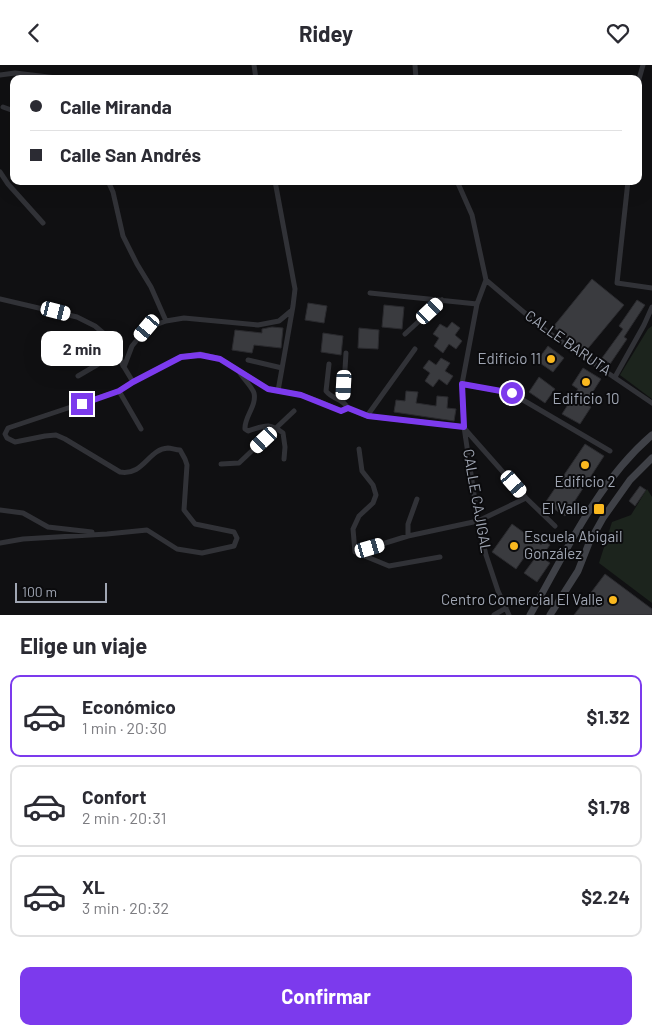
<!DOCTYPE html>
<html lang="es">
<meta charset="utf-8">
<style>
:root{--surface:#fff;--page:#f7f7f7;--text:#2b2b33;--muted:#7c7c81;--line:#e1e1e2;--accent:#7c3aed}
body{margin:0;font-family:Barlow,sans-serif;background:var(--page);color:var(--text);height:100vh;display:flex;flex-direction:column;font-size:19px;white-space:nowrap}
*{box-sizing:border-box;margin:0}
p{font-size:16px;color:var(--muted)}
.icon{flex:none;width:28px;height:28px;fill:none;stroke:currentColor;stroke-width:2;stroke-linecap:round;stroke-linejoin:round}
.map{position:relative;height:550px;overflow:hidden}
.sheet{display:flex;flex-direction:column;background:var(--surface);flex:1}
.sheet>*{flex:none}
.hud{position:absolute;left:10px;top:10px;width:632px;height:110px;border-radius:10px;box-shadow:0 5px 20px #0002;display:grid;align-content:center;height:110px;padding:0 20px;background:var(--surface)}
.scale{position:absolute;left:15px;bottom:12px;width:92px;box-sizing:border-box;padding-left:5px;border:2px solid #a0a6b3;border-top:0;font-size:14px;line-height:18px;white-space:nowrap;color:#a0a6b3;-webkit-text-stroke:4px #0b0b0d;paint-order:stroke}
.end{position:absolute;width:22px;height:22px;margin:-11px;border:6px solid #7c3aed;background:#fff;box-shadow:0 0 0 2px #fff}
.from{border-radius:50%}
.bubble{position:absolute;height:35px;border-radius:10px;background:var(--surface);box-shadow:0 5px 20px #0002;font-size:16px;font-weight:700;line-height:35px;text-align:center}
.car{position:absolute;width:15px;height:30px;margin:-15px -8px;border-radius:6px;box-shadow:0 0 4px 1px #0007;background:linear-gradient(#fff 24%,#345 0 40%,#fff 0 76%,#345 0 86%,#fff 0)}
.hud b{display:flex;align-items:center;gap:18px;height:48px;font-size:19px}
.hud b+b{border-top:1px solid var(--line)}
.hud i{width:12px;height:12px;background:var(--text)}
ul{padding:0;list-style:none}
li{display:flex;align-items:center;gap:15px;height:82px;margin:0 10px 8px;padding:0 10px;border:2px solid var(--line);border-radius:10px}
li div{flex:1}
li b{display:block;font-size:19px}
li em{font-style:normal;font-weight:700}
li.selected{border-color:var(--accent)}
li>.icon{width:45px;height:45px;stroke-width:1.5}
h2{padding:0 20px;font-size:22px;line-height:60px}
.cta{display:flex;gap:10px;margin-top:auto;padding:10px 20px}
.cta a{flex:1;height:58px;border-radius:10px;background:var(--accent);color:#fff;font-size:20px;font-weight:700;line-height:58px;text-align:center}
header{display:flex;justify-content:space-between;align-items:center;height:65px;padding:0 20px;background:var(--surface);font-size:22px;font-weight:700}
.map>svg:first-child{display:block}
</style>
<header><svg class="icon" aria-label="back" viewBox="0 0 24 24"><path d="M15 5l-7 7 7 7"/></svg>Ridey<svg class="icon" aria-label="heart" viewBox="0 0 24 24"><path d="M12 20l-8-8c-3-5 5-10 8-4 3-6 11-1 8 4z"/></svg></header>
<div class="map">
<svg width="652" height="550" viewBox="0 0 652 550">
<rect width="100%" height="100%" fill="#101012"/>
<path fill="#1c241d" d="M 652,261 L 652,334 L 620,310 L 648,264 Z
M 647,424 L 652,432 L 652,538 L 599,498 L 612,457 L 631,450 Z"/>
<path fill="#3a3b3f" stroke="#2a2a2e" d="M 592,214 L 624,240 L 585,287 L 553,262 Z
M 637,235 L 645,240 L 624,272 L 627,274 L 610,299 L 602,293 L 623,264 L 619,261 Z
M 308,238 L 327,241 L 324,258 L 305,255 Z
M 384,240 L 404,242 L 402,264 L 382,262 Z
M 452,257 L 460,263 L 455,270 L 462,276 L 456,284 L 449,279 L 443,288 L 434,281 L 439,273 L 433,269 L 440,259 L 447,263 Z
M 272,262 L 283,263 L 281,283 L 254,280 L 252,288 L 232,285 L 235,265 L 262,268 L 262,264 Z
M 359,263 L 379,265 L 378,284 L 358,283 Z
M 323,268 L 343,271 L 341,290 L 321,287 Z
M 548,281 L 564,293 L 553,307 L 537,296 Z
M 441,293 L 450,298 L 445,306 L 453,311 L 447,320 L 439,314 L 433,322 L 425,316 L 430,308 L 423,303 L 429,295 L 436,300 Z
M 583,303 L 601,314 L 585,339 L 591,342 L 580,359 L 562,349 L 578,324 L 572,320 Z
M 539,312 L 555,324 L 545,338 L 529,327 Z
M 406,326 L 418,327 L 416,338 L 436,341 L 437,331 L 448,332 L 447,343 L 456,344 L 454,356 L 394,347 L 396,335 L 405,336 Z
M 585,379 L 604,391 L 565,451 L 545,438 Z
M 640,421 L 646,425 L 635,441 L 629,436 Z
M 512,459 L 541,480 L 544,476 L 550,480 L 541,492 L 550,498 L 537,517 L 524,508 L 536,492 L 528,487 L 516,504 L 492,487 Z
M 605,509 L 652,544 L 652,550 L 574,550 Z"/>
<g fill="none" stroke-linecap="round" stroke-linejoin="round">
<path stroke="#313237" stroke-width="5" d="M 254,0 L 256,14
M 415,0 L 416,14
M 0,10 L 15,8 L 65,14
M 639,14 L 643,0
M 3,42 L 14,46
M 0,107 L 8,119 L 43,158
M 108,116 L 113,127 L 123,171 L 137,199 L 151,222 L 166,256
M 275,116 L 295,224 L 293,241 L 278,326
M 457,116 L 472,150 L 486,215 L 477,239 L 462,319 L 464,362 L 478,456 L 486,490 L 498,526 L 509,550
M 628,116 L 617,218 L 652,223
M 486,215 L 546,266 L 652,338
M 370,228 L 477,239
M 0,234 L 77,252 L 95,261 L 115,278 L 123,301
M 405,269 L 442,235
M 248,295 L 282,303
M 329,299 L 326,326 C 333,335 341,332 348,343
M 240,308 C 243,313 252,322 254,328 C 257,341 244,352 245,364 L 248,366 C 265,361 268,357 283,368 L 285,382 L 284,394
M 78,311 L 119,287
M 615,312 L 644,260 L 652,242
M 133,317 L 124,302 L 132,281 L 147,263 L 166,256 L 184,253 L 258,260 L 279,256 L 291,246
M 462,319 L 511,328 L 610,386
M 119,326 L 141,364
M 343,336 L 346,288
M 367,351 L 415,284
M 464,363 L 526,433 L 555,461
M 359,384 L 362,406 L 373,420 L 376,430 L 373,438 L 359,451 L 353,464 L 355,487 L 389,501 L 440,492
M 221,399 L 239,398 L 294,346
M 0,445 L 23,448 L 48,462 L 92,467
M 408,471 L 408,459 L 417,434
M 0,478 L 23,474 L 107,469 L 147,465 L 177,484 L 202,488 L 234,481 L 237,473 L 234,467 L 195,459 L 184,445 L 187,400 L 185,394 L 180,385 C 176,385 171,383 168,383 C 148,384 144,411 120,407 L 65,374 L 56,370 L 45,371 L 15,377 L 7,373 L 5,369 L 8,363 L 119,326 L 133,317 L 181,292 L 200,289 L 220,294 L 268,324 L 301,330 L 318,336 L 341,346 L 348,343 L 367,351 L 464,362
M 356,487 L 408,471 L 478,456 L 526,433
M 494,550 L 506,543"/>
<path stroke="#3f4147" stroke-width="7" d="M 530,550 C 565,489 597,417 652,370
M 550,550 L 578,506 L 589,478 L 603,453 L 630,415 L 652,393"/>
</g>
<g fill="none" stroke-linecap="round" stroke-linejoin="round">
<path stroke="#7c3aed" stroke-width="6" d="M 82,339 L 119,326 L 133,317 L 181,292 L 200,290 L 220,294 L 268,324 L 301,330 L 341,346 L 348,343 L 368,351 L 464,362 L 462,319 L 512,328"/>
</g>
<g fill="#fab81f" stroke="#0b0b0d" stroke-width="2">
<circle cx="551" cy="294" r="5"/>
<circle cx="586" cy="317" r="5"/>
<circle cx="585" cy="400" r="5"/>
<rect x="593" y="438" width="12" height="12" rx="2.5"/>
<circle cx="514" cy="481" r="5"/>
<circle cx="613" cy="535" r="5"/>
</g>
<g text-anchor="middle" stroke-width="4" stroke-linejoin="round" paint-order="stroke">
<g font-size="15" fill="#a0a6b3" stroke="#0b0b0d">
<text transform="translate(568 278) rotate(35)" y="5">CALLE BARUTA</text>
<text transform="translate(477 436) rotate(80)" y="5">CALLE CAJIGAL</text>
</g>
<g font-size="15" fill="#a0a6b3" stroke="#0b0b0d" text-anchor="end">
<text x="541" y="299">Edificio 11</text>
<text x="586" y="339" text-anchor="middle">Edificio 10</text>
<text x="585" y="422" text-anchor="middle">Edificio 2</text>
<text x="588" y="449">El Valle</text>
<text x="524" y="477" text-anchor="start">Escuela Abigail<tspan x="524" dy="17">González</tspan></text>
<text x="603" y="540">Centro Comercial El Valle</text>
</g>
</g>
</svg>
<div class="scale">100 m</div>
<i class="end from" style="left:512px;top:328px"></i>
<i class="end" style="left:82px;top:339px"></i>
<div class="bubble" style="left:41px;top:266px;width:82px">2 min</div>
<i class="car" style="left:56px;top:246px;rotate:104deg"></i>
<i class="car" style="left:430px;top:246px;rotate:47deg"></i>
<i class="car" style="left:147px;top:263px;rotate:220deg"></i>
<i class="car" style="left:344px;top:320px;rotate:183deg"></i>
<i class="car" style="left:264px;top:375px;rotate:227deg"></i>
<i class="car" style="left:514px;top:419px;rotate:139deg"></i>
<i class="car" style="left:370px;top:483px;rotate:74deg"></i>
<div class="hud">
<b><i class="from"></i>Calle Miranda</b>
<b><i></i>Calle San Andrés</b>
</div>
</div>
<section class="sheet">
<h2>Elige un viaje</h2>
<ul>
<li class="selected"><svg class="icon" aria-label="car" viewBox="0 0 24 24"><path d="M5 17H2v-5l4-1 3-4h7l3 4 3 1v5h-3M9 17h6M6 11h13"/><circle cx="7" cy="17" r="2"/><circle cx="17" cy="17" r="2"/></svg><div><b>Económico</b><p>1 min · 20:30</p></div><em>$1.32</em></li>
<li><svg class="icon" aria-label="car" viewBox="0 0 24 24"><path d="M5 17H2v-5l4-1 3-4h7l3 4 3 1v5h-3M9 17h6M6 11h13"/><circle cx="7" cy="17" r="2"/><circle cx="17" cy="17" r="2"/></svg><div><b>Confort</b><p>2 min · 20:31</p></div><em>$1.78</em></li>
<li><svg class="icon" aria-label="car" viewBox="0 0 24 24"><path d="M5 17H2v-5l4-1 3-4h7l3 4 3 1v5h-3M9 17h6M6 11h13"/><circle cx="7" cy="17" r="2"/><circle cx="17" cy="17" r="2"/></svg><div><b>XL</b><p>3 min · 20:32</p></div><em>$2.24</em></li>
</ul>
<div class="cta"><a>Confirmar</a></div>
</section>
